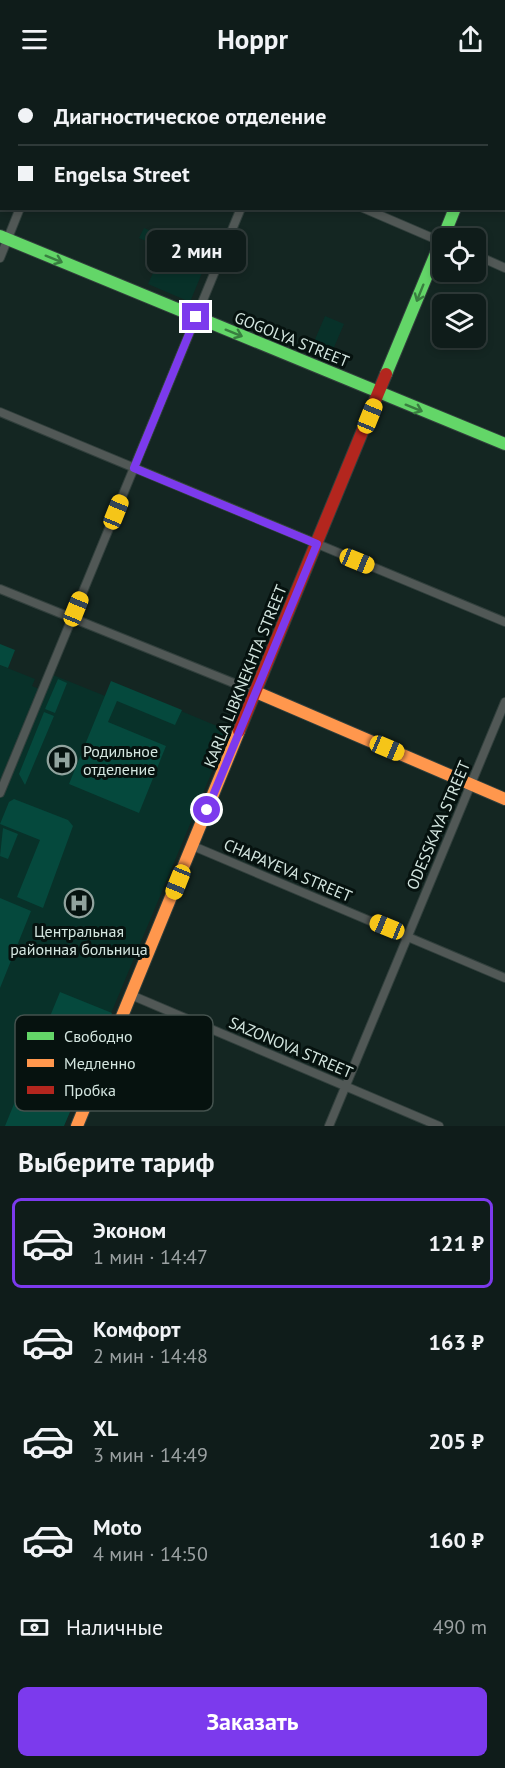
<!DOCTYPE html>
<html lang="ru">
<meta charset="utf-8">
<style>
:root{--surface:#0f1c1a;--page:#182523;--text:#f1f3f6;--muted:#9ba1a2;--line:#2f3a39;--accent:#7c3aed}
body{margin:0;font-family:"PT Sans",sans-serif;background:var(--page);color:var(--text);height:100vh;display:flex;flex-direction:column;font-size:22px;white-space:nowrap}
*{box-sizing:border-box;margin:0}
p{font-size:20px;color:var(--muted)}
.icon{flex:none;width:33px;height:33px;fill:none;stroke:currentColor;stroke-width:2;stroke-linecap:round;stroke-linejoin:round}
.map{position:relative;height:1048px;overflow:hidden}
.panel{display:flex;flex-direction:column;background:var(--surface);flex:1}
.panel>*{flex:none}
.hud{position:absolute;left:0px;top:0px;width:506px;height:132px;box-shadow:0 3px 9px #0003,0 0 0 2px var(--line);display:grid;align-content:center;height:132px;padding:0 18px;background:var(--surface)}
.controls{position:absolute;left:432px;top:150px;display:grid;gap:12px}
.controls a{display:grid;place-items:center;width:54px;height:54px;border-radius:9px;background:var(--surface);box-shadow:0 3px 9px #0003,0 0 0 2px var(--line);font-size:30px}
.end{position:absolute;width:27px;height:27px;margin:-14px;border:8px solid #7c3aed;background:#fff;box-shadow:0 0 0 3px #fff}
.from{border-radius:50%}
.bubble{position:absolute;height:42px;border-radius:9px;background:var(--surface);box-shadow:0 3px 9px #0003,0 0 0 2px var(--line);font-size:20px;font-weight:600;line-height:42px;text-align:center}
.car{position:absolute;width:18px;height:36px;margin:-18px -9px;border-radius:8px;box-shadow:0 0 4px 2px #0007;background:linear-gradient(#f5c518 24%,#345 0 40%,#f5c518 0 76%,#345 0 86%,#f5c518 0)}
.hud b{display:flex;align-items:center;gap:21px;height:57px;font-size:22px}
.hud b+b{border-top:2px solid var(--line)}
.hud i{width:15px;height:15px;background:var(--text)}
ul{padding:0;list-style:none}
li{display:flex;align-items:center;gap:18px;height:90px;margin:0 12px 9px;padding:0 6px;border:3px solid transparent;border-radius:9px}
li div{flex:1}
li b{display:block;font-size:22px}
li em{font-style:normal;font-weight:600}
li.selected{border-color:var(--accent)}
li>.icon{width:54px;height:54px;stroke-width:1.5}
h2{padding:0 18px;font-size:27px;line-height:72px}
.pay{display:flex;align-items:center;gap:15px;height:66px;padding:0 18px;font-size:22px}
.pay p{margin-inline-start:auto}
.button{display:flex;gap:12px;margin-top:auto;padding:12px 18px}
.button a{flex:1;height:69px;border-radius:9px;background:var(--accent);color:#fff;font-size:24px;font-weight:600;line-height:69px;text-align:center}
header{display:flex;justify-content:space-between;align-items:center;height:78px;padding:0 18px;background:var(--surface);font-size:27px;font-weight:600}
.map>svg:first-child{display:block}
</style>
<header><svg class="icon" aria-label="menu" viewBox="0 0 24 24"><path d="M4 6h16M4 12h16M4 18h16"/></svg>Hoppr<svg class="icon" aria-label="share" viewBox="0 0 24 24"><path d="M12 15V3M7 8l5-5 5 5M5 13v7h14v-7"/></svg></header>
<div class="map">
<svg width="505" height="1048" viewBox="0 0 505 1048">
<rect width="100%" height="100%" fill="#142622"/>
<path fill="#083129" d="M 144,150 L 209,178 L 190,224 L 148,206 L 164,171 L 139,160 Z
M 325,238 L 344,246 L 329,281 L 310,273 Z
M 0,587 L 35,601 L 32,608 L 46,614 L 53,597 L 175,646 L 181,633 L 229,653 L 64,1048 L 0,1048 Z"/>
<path fill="#05493d" d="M 0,566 L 15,572 L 8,590 L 0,587 Z
M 58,601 L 67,605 L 55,635 L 45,631 Z
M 111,603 L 182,632 L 175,647 L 117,623 L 108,644 L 166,668 L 139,735 L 69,706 Z
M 44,634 L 54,638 L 25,707 L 19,696 Z
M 14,721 L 68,742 L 73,748 L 43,830 L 17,819 L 40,762 L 0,746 L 9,724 Z
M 3,750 L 18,756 L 8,781 L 0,778 Z
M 0,820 L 31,833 L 0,910 Z
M 60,914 L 112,935 L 64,1048 L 5,1048 Z"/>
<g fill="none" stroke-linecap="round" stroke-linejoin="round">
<g stroke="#313f3c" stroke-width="10">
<path id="street" d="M 48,0 L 52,2
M 74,2 L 75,0
M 294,2 L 294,0
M 363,130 L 442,164
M 476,177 L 505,190
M 0,180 L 20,130
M 0,334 L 505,544
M 0,511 L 256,614
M 0,715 L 241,130
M 193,768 L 505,900
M 131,917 L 439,1048
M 329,1048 L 505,624"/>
</g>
<g stroke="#313f3c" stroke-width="14">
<path id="fast" d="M 475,0 L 478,2
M 0,158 L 505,366
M 443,160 L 455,130
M 386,296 L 442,161"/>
</g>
<g stroke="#313f3c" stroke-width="14">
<path id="slow" d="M 504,11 L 505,9
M 256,614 L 505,721
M 77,1048 L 239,653"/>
</g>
<g stroke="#313f3c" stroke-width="14">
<path id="jam" d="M 239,653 L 386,296"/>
</g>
<use href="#street" stroke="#515856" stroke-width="8"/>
<use href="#fast" stroke="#63d668" stroke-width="12"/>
<use href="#slow" stroke="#ff974d" stroke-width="12"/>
<use href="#jam" stroke="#b3261e" stroke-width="12"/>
</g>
<defs><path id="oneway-shaft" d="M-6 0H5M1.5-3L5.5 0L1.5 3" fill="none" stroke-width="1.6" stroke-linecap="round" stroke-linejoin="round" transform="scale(1.5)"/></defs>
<g stroke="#397e40">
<use href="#oneway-shaft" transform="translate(54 181) rotate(22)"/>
<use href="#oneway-shaft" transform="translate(420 215) rotate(112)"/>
<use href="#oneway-shaft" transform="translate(234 255) rotate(22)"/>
<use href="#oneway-shaft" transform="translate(414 330) rotate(22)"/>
</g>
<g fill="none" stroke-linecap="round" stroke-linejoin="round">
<path stroke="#7c3aed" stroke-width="8" d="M 196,239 L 134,390 L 317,466 L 207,732"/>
</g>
<defs>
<g id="hospital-ring" transform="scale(1.5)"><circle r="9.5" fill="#06120f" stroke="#91a39e" stroke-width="1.5"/><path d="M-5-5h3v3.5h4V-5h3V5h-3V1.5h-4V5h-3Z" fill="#91a39e"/></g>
</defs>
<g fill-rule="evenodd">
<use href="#hospital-ring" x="62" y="682"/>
<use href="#hospital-ring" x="79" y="825"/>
</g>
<g text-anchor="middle" stroke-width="6" stroke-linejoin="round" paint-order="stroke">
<g font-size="16" fill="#d4e6e0" stroke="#06120f">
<text transform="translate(292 261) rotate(22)" y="6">GOGOLYA STREET</text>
<text transform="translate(245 598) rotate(-68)" y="6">KARLA LIBKNEKHTA STREET</text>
<text transform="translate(438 747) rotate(-67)" y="6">ODESSKAYA STREET</text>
<text transform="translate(288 792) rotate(23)" y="6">CHAPAYEVA STREET</text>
<text transform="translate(291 969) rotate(23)" y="6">SAZONOVA STREET</text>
</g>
<g font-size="16" fill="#d4e6e0" stroke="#06120f" text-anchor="start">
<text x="83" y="679">Родильное<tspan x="83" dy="18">отделение</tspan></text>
<text x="79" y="859" text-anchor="middle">Центральная<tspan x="79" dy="18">районная больница</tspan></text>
</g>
</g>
<rect x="15" y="937" width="198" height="96" rx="9" fill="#06120f" stroke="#44524e" stroke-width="1.5"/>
<rect x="27" y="954" width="27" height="8" fill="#63d668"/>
<rect x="27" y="981" width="27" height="8" fill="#ff974d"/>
<rect x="27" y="1008" width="27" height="8" fill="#b3261e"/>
<g font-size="16" fill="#d4e6e0">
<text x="64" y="964">Свободно</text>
<text x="64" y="991">Медленно</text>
<text x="64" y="1018">Пробка</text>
</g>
</svg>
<div class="controls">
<a><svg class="icon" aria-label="locate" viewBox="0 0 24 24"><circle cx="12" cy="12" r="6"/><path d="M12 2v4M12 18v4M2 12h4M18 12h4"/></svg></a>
<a><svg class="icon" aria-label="layers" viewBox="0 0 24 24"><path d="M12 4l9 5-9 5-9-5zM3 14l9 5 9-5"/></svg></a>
</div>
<i class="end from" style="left:207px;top:732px"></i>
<i class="end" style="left:196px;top:239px"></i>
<div class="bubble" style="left:147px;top:152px;width:99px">2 мин</div>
<i class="car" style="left:370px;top:338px;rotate:22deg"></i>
<i class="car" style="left:116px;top:434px;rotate:22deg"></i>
<i class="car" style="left:357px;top:483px;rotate:112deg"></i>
<i class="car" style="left:76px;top:531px;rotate:22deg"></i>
<i class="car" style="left:387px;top:670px;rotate:113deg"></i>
<i class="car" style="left:178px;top:804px;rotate:202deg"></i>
<i class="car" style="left:387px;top:849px;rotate:292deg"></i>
<div class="hud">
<b><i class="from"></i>Диагностическое отделение</b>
<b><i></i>Engelsa Street</b>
</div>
</div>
<section class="panel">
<h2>Выберите тариф</h2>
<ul>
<li class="selected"><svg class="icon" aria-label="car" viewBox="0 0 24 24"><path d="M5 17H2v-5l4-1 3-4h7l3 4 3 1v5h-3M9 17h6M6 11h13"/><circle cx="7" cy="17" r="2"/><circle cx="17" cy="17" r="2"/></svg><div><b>Эконом</b><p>1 мин · 14:47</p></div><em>121 ₽</em></li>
<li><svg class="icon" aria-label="car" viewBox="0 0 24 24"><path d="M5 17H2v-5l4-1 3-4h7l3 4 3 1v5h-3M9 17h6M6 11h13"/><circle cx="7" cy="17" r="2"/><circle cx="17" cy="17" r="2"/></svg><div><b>Комфорт</b><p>2 мин · 14:48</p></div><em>163 ₽</em></li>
<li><svg class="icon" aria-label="car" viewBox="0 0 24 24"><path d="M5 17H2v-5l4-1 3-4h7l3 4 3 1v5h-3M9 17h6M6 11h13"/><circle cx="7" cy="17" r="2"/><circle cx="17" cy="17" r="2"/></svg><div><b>XL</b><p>3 мин · 14:49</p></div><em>205 ₽</em></li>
<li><svg class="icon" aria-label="car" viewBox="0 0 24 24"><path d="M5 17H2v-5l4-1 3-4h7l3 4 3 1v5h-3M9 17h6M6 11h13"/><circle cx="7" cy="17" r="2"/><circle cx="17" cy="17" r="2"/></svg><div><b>Moto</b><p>4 мин · 14:50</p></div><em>160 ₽</em></li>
</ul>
<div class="pay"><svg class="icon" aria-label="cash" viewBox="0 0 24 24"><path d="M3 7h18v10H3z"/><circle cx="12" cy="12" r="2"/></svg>Наличные<p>490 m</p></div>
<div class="button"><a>Заказать</a></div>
</section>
